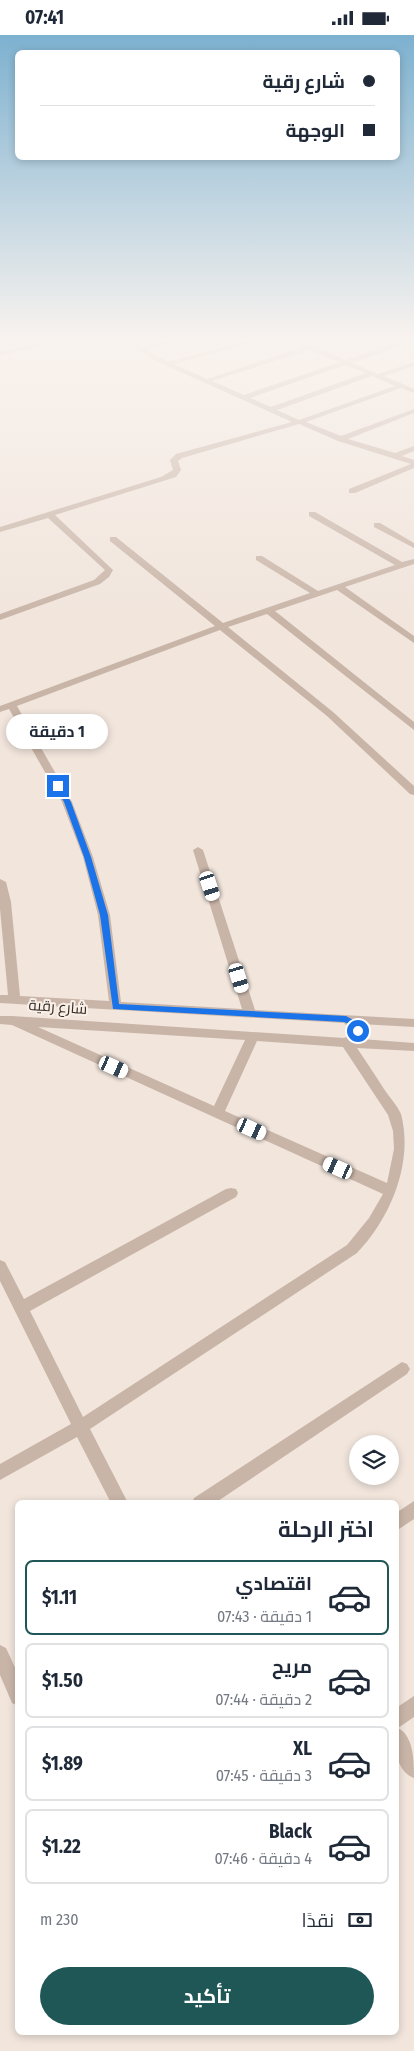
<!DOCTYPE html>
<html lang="ar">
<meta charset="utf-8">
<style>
:root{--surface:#fff;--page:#f2f2f3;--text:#1f2937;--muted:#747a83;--line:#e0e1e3;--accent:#1f5656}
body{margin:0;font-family:"Fira Sans Condensed",Cairo,sans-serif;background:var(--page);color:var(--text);direction:rtl;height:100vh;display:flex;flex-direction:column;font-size:19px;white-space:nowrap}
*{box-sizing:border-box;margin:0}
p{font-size:16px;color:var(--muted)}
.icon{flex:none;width:28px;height:28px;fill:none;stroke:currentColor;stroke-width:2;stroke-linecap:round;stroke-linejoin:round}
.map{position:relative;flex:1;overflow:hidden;direction:ltr}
.drawer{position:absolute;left:15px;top:1465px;width:384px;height:535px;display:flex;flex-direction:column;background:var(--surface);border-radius:8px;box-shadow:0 2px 8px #0003;direction:rtl}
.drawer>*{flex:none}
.guide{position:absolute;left:15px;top:15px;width:385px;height:110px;border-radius:8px;box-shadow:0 2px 8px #0003;direction:rtl;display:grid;align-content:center;height:110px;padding:0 25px;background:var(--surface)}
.tools{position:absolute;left:349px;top:1400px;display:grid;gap:10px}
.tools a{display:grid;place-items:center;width:50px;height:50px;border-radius:50%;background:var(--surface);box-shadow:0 2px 8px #0003;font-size:25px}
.end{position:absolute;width:22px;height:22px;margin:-11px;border:6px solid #1a73e8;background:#fff;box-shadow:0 0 0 2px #fff}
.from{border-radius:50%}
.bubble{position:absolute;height:35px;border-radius:18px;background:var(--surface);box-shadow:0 2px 8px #0003;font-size:16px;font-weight:700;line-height:35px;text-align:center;direction:rtl}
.car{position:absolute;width:15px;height:30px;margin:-15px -8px;border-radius:6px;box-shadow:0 0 4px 1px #0007;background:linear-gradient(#fff 24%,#345 0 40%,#fff 0 76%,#345 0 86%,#fff 0)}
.guide b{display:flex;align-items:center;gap:18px;height:48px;font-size:19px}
.guide b+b{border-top:1px solid var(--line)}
.guide i{width:12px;height:12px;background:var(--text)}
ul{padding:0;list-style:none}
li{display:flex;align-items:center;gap:15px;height:75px;margin:0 10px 8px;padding:0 15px;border:2px solid var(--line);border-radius:8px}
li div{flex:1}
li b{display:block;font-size:19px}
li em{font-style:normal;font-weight:700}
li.selected{border-color:var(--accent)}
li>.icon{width:45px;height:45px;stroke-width:1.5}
h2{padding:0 25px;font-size:22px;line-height:60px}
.pay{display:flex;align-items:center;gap:12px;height:55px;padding:0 25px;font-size:19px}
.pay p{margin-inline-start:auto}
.primary-button{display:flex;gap:10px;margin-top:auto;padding:10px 25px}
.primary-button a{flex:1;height:58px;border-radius:30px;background:var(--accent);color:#fff;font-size:20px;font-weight:700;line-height:58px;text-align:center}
.status{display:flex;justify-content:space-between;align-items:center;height:35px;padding:0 25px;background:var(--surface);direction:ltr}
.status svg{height:14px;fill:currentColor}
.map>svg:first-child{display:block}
</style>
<div class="status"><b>07:41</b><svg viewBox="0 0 49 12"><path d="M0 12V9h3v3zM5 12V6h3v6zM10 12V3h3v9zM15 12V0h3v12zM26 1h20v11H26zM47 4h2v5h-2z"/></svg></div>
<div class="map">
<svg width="414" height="2016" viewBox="0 0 414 2016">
<rect width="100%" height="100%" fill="#f1e5dc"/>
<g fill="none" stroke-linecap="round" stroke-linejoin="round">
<path fill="#c9b5a8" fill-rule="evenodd" d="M 61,302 L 74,302 L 0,321 L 0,317 Z
M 116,302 L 124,302 L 142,313 L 181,302 L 193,302 L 146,315 L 168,327 L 262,302 L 274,302 L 174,329 L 207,344 L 303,312 L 281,302 L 290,302 L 309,310 L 332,302 L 343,302 L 315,312 L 346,325 L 414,302 L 414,306 L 352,328 L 378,339 L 414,327 L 414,331 L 384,341 L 414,354 L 414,358 L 401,353 L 306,387 L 341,401 L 414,374 L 414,378 L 348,404 L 395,418 L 414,411 L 414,416 L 402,421 L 414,425 L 414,433 L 355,458 L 349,458 L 349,454 L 411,429 L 338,406 L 299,389 L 182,423 L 178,426 L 181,435 L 176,442 L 55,480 L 113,535 L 109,542 L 100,549 L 0,585 L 0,579 L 94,545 L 105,535 L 48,483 L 0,497 L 0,492 L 161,442 L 173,435 L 170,425 L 176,419 L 292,387 L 156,326 ZM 309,315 L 340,327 L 244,360 L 212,346 ZM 345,330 L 366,338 L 271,372 L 250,363 ZM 372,341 L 395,351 L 299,385 L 277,375 Z
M 309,477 L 315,477 L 402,527 L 414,524 L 414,529 L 345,552 L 414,601 L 414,608 L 337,555 L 275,576 L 414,687 L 414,695 L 267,579 L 228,592 L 333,677 L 414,751 L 414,760 L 410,759 L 327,681 L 220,595 L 17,671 L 72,767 L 93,822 L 110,880 L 121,967 L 242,974 L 193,815 L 198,812 L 203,815 L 255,975 L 414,984 L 414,992 L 360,989 L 364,996 L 361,1004 L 414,1008 L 414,1016 L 357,1013 C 366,1026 375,1040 384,1054 C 390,1063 397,1070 401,1079 C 414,1128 390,1184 357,1218 L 90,1394 L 128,1468 L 111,1468 L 77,1402 L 0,1445 L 0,1429 L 71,1389 L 0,1246 L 0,1225 L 5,1227 L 24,1264 L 226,1154 L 231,1153 L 236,1154 L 238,1158 L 236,1162 L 30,1276 L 83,1382 L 347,1210 L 369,1183 L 383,1159 L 12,990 L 0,989 L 0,981 L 12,981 L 344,1003 L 350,1000 L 352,996 L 344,988 L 0,968 L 0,960 L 8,960 L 0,874 L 0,844 L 6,847 L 11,867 L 20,961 L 109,966 L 98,880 L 83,822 L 62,767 L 9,674 L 0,677 L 0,671 L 215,591 L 110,506 L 110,502 L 116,502 L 223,588 L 310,558 L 256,525 L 256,521 L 262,521 L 318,556 L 395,530 L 309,481 ZM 38,992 L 245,1005 L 214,1071 ZM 257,1006 L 343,1012 L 388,1080 L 393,1096 L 394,1114 L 387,1148 L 225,1076 Z
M 374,488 L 380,488 L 414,508 L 414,513 L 374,492 Z
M 402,1327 L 407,1329 L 410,1334 L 407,1339 L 215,1468 L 192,1468 L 194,1463 Z
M 414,1466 L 414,1484 L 396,1496 L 396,1478 Z
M 0,1610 L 6,1613 L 18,1639 L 18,1671 L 12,1668 L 0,1640 Z
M 414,1661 L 414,1682 L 398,1693 C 414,1701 414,1727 414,1743 C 389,1733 396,1694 396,1673 Z"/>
</g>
<linearGradient id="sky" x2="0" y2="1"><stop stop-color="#7db1d0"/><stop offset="0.52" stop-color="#f9f3ef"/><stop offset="1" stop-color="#f9f3ef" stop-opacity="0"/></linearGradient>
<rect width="414" height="585" fill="url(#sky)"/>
<path fill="#1a73e8" d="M 58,749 L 60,750 L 71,767 L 91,822 L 108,880 L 119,969 L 346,981 L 357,987 L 362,996 L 360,998 L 355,998 L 351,990 L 344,987 L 113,974 L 100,880 L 84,822 L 64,767 L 55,751 Z"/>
<g text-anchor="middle" stroke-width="4" stroke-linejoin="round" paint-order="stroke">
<g font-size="15" fill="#362b28" stroke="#f9f0e8">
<text transform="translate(58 972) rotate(4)" y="5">شارع رقية</text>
</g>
</g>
</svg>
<div class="tools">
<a><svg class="icon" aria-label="layers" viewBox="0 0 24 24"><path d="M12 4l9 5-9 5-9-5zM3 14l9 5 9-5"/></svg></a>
</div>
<i class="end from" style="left:358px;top:996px"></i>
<i class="end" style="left:58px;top:751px"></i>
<div class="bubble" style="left:6px;top:679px;width:102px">1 دقيقة</div>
<i class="car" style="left:210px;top:851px;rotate:162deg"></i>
<i class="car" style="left:239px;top:943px;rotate:163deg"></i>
<i class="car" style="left:114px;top:1032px;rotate:114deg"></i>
<i class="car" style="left:252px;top:1094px;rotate:114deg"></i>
<i class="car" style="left:338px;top:1133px;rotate:294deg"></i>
<div class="guide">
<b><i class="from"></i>شارع رقية</b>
<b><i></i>الوجهة</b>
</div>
<section class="drawer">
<h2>اختر الرحلة</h2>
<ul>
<li class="selected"><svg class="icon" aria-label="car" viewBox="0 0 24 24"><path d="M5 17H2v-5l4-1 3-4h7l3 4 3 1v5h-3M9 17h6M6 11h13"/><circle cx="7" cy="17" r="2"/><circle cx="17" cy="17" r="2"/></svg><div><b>اقتصادي</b><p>1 دقيقة · 07:43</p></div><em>$1.11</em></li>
<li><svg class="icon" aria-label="car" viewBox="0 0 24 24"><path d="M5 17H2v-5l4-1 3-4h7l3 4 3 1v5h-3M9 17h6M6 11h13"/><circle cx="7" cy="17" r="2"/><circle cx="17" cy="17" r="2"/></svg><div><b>مريح</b><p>2 دقيقة · 07:44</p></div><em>$1.50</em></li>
<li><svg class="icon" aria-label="car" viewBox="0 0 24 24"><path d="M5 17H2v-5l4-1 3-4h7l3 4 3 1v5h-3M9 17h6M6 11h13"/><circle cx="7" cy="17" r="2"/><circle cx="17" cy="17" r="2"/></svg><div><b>XL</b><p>3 دقيقة · 07:45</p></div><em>$1.89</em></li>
<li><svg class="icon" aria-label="car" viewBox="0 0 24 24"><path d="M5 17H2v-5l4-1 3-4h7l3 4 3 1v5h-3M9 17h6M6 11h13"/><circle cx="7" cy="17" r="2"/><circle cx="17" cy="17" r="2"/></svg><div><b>Black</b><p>4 دقيقة · 07:46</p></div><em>$1.22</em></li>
</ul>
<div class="pay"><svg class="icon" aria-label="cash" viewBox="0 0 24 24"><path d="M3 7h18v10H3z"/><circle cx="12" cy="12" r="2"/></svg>نقدًا<p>230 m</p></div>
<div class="primary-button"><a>تأكيد</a></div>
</section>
</div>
